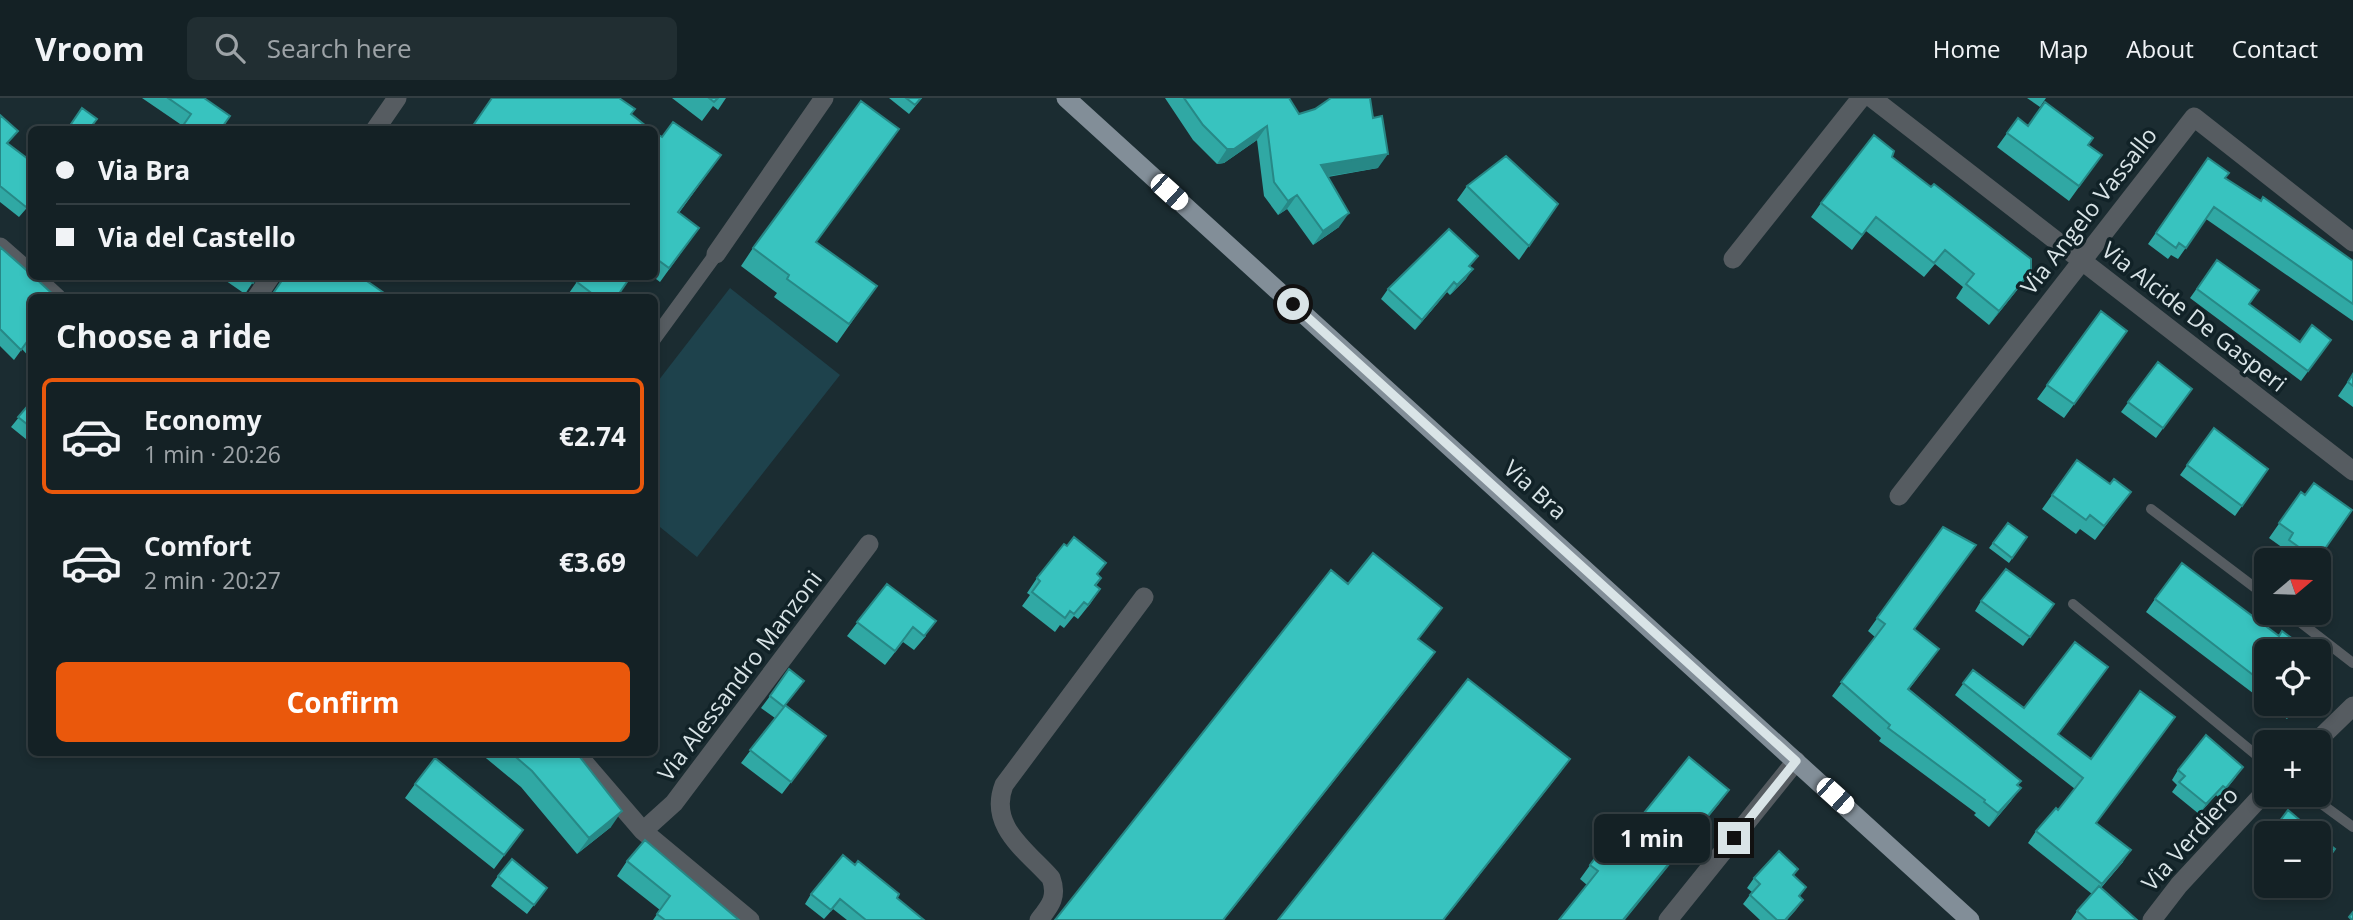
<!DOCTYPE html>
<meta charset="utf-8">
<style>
:root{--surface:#142125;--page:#212e32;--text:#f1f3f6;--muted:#9da3a7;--line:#333e42;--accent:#ea580c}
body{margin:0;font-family:"Open Sans",sans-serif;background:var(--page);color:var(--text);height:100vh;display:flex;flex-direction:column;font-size:26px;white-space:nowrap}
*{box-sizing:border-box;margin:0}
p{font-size:23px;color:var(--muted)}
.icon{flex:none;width:38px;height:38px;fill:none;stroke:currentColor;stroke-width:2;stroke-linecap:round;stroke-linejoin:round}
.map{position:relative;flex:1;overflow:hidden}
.side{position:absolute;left:28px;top:196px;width:630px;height:462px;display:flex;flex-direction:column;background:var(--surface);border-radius:10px;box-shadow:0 4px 10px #0003,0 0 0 2px var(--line)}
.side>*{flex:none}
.top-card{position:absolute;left:28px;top:28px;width:630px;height:154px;border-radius:10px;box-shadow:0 4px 10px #0003,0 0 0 2px var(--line);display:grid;align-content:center;height:154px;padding:0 28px;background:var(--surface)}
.needle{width:46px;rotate:71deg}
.buttons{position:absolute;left:2254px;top:450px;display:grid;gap:14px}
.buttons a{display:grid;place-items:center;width:77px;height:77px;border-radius:10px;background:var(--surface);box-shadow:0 4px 10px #0003,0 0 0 2px var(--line);font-size:35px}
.end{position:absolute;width:32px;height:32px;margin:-16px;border:9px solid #d9e4e7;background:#111;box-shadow:0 0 0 4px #111}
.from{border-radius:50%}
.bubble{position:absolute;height:49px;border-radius:10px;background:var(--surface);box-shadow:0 4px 10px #0003,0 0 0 2px var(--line);font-size:23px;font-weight:700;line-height:49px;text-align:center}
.car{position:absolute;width:21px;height:42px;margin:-21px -10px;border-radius:9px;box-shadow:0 0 5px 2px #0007;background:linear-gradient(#fff 24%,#345 0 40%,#fff 0 76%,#345 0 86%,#fff 0)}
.top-card b{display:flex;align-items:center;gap:24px;height:66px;font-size:26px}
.top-card b+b{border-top:2px solid var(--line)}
.top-card i{width:18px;height:18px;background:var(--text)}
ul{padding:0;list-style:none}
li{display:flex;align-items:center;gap:21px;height:116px;margin:0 14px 10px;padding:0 14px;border:4px solid transparent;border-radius:10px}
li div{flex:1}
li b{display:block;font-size:26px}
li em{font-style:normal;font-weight:700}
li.on{border-color:var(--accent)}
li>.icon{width:63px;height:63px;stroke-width:1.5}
h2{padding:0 28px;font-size:32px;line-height:84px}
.action{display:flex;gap:14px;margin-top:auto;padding:14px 28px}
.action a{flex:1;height:80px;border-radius:10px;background:var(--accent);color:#fff;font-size:28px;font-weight:700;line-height:80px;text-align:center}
header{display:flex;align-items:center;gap:42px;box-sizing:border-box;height:98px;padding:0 35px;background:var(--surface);border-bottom:2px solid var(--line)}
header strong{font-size:33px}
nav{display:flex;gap:38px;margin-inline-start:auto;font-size:24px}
.search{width:490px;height:63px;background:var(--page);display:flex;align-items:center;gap:18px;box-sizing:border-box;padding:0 24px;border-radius:10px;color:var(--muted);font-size:26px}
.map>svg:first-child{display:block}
</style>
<header>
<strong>Vroom</strong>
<div class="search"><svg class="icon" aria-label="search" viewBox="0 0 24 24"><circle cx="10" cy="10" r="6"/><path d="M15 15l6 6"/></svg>Search here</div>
<nav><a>Home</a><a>Map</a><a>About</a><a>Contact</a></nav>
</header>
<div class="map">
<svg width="2353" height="822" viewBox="0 0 2353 822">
<rect width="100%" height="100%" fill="#1b2c31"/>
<path fill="#1e424c" d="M 730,190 L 840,277 L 697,459 L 655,425 L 655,287 Z"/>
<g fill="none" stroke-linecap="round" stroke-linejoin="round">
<path stroke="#565c61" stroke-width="10" d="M 2151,411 L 2266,498
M 2073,506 L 2266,665
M 2287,514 L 2353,565
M 2308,696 L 2353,729"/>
<path stroke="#565c61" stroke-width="14" d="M 654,241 L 716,156"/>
<path stroke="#565c61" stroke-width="19" d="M 1872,0 L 2353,373
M 375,32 L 397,0
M 0,149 L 32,177
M 716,156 L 824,0
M 1733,161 L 1861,0
M 33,178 L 57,200
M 256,200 L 271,178
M 1899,398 L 2194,19 L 2353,144
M 2316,644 L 2353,608
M 575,654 L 643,733 L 750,822
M 643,733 L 674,705 L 869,446
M 1039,822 C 1050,808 1058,799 1051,780 C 1026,752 988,728 1004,687 L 1144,499
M 1668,822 L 1796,663
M 2152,822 L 2179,787 L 2266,693"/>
<path stroke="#828e98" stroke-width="19" d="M 1066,0 L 1970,822"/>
</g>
<path fill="#30a8a4" d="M 142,0 L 204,0 L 183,28 Z
M 672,0 L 726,0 L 718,12 L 713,8 L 702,23 Z
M 889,0 L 922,0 L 909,16 Z
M 1165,0 L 1289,0 L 1299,16 L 1378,70 L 1328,79 L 1339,129 L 1313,147 L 1287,111 L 1278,117 L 1264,98 L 1257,42 L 1224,65 L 1217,66 L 1193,42 Z
M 2027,0 L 2046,0 L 2040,9 Z
M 0,17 L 8,46 L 32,104 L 19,119 L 0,104 Z
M 2018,20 L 2028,28 L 2088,47 L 2102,57 L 2069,103 L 1997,49 Z
M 654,34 L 662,39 L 721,57 L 679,115 L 699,130 L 660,184 L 652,178 L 654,178 Z
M 1892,59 L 2021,187 L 1989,227 L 1956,200 L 1963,189 L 1935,166 L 1924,179 L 1866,133 L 1852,152 L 1811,119 L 1821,105 Z
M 2208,60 L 2225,80 L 2353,163 L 2353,223 L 2206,121 L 2178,161 L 2171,157 L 2168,161 L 2148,146 Z
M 1467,88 L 1558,106 L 1519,162 L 1457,102 Z
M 816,144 L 877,188 L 837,245 L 774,199 L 777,195 L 741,168 L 753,150 Z
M 0,149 L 32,200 L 32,262 L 22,251 L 14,262 L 0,248 Z
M 2217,162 L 2249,206 L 2300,244 L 2331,242 L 2301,283 L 2190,200 Z
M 1470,169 L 1466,181 L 1450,197 L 1447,194 L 1415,232 L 1381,201 L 1388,191 Z
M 219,178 L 257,178 L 245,196 Z
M 581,178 L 616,200 L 569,200 L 567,198 Z
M 2101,213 L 2127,233 L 2064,320 L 2037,301 Z
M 2158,264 L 2192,291 L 2156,340 L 2121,314 Z
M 2353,276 L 2353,309 L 2338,298 Z
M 32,303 L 32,346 L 11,329 Z
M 2214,330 L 2268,371 L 2235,418 L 2180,377 Z
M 2077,362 L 2110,386 L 2131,394 L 2095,442 L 2080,431 L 2076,436 L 2042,411 Z
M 2301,394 L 2317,462 L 2288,462 L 2279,456 L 2283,450 L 2269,440 Z
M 2008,425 L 2027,439 L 2009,465 L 1989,450 Z
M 1943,429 L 1915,531 L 1930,564 L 1909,591 L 2021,683 L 2018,687 L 2011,703 L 1989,729 L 1974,717 L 1976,715 L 1879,643 L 1881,640 L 1832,598 L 1875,539 L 1868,533 Z
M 1098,477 L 1101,480 L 1096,488 L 1100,491 L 1090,506 L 1078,521 L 1074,518 L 1064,530 L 1060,527 L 1055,534 L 1022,508 L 1030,497 L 1027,495 L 1037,480 Z
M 887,486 L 926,538 L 914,552 L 903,544 L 885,567 L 847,538 Z
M 2155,501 L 2279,538 L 2266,553 L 2266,605 L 2146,514 Z
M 1981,503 L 2054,506 L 2023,548 L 1975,513 Z
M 1973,572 L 2091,661 L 2096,726 L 2123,764 L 2101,790 L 2137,822 L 2071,822 L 2077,813 L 2092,796 L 2028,745 L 2036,733 L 2058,712 L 2075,691 L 1955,597 Z
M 770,598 L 786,607 L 826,638 L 782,696 L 741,665 L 775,620 L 761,610 Z
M 2266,606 L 2304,606 L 2295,618 L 2291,616 L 2287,621 Z
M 482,654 L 576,654 L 611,729 L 577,756 L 521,689 L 481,656 Z
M 2178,672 L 2236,679 L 2219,700 L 2216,697 L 2199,716 L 2172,694 L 2177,687 L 2172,682 Z
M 415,686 L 523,732 L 494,771 L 405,700 Z
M 1719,706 L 1587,787 L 1580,781 L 1609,741 L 1614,744 L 1628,735 Z
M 2266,742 L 2266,773 L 2252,763 Z
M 627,763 L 739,822 L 653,822 L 660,812 L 617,778 Z
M 1793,777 L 1800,799 L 1803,802 L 1787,822 L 1760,822 L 1743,806 L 1752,794 L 1747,790 L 1754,780 Z
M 498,778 L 540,799 L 527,816 L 491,788 Z
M 2287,788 L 2309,788 L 2301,797 Z
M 811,796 L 897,800 L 924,822 L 847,822 L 833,811 L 824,821 L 805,806 Z"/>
<path fill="#278886" d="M 1267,28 L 1257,42 L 1224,65 L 1217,66 L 1227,51 Z
M 1388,56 L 1378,70 L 1311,81 L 1321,67 Z
M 1297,97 L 1287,111 L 1278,117 L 1288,103 Z
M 1349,115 L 1339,129 L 1313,147 L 1323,133 Z
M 1473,171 L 1466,181 L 1450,197 L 1457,187 Z
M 2031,173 L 2021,187 L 1989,227 L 1999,213 Z
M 1454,184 L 1447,194 L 1415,232 L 1422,222 Z
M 1435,554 L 1425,568 L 1224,822 L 1223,822 Z
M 1570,661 L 1560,675 L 1444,822 L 1443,822 Z
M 2223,688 L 2216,697 L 2199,716 L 2206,706 Z
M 2021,690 L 2011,703 L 1989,729 L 1998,715 Z
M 1729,692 L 1719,706 L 1625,822 L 1623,822 Z
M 622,713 L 611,729 L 577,756 L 589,740 Z
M 2131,752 L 2123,764 L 2094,797 L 2102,786 Z
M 1803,802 L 1796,812 L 1787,822 L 1785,822 Z"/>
<path fill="#38c3bf" stroke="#278886" stroke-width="2" d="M 168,0 L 204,0 L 230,18 L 220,32 L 180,32 L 191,16 Z
M 492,0 L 619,0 L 635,11 L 631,16 L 651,32 L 470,32 Z
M 709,0 L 718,0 L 714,4 Z
M 906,0 L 921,0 L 915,7 Z
M 1184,0 L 1289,0 L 1299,16 L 1315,11 L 1331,0 L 1370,0 L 1373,20 L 1382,18 L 1388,56 L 1321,67 L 1349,115 L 1323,133 L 1297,97 L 1288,103 L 1274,84 L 1267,28 L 1234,51 L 1227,51 L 1203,27 Z
M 861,3 L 899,31 L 816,144 L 877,188 L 849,226 L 787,181 L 789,177 L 753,150 Z
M 2045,4 L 2093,40 L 2088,47 L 2102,57 L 2079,88 L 2007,35 L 2018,20 L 2028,28 Z
M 82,10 L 97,21 L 90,30 L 92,32 L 67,32 Z
M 0,17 L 18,33 L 7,45 L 32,64 L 32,103 L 26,109 L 0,88 Z
M 673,24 L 721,57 L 678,114 L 699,130 L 669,170 L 654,159 L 654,34 L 662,39 Z
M 1874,37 L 1894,53 L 1892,59 L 1931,89 L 1934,86 L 2031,161 L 2031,173 L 1999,213 L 1966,186 L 1974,176 L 1945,152 L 1934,165 L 1876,119 L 1862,137 L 1821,105 Z
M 1506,58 L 1558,106 L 1529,148 L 1467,88 Z
M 2208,60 L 2229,75 L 2225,80 L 2261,103 L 2263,99 L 2353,163 L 2353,206 L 2214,109 L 2186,150 L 2179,145 L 2176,150 L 2156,135 Z
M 1449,131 L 1478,158 L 1469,168 L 1473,171 L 1457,187 L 1454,184 L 1422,222 L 1388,191 Z
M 0,149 L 32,177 L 32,178 L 33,178 L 57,200 L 32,200 L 32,244 L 29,241 L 21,252 L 0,231 Z
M 2217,162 L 2259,192 L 2249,206 L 2300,244 L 2312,227 L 2331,242 L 2308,273 L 2197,191 Z
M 244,178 L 257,178 L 253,185 Z
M 285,178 L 366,178 L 364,181 L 384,195 L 381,200 L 270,200 Z
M 581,178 L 631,178 L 616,200 L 598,200 L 577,184 Z
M 2101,213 L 2127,233 L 2074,306 L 2047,287 Z
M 2158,264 L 2192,291 L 2163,330 L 2128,304 Z
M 2353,276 L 2353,288 L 2348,284 Z
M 32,303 L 32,330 L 18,319 Z
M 2214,330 L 2268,371 L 2242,408 L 2187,367 Z
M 2077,362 L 2110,386 L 2114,381 L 2131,394 L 2104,428 L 2090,417 L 2086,422 L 2052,397 Z
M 2314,385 L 2352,412 L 2317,462 L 2289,442 L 2293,435 L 2279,425 L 2301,394 L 2305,397 Z
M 2008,425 L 2027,439 L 2012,460 L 1993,445 Z
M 1943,429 L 1976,447 L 1914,531 L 1939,551 L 1908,591 L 2021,683 L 2017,687 L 2021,690 L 1998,715 L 1984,704 L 1985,702 L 1888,630 L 1890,627 L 1841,584 L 1885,526 L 1877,520 Z
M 1074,439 L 1106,465 L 1097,476 L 1101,480 L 1095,487 L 1100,491 L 1088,507 L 1084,504 L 1074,516 L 1070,513 L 1065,520 L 1032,494 L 1040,483 L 1037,480 L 1064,446 L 1067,448 Z
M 1373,455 L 1442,510 L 1418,541 L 1435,554 L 1223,822 L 1055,822 L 1331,472 L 1348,486 Z
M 2182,465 L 2279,538 L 2282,533 L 2309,553 L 2266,553 L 2266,587 L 2155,501 Z
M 2006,471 L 2054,506 L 2030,539 L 1981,503 Z
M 887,486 L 936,523 L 924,538 L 913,529 L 895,553 L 857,524 Z
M 2075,544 L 2108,569 L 2058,636 L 2091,661 L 2140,593 L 2175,619 L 2096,725 L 2131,752 L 2102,786 L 2036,733 L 2056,710 L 2058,712 L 2083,680 L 1963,585 L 1973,572 L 2024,610 Z
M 2319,560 L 2330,569 L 2319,585 Z
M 789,571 L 804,583 L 785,607 L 826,638 L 791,684 L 750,652 L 784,609 L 770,598 Z
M 1468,581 L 1570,661 L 1443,822 L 1278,822 Z
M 2206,637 L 2243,669 L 2226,690 L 2223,688 L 2206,706 L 2179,684 L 2185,678 L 2178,672 Z
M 510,654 L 576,654 L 622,713 L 589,740 L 532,673 Z
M 1689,659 L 1729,692 L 1623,822 L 1559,822 L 1598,773 L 1590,767 L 1609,741 L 1614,744 L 1623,731 L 1628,735 Z
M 435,660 L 523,732 L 504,757 L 415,686 Z
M 2288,712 L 2315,735 L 2271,735 Z
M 2319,738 L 2335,751 L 2319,773 Z
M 645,742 L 739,822 L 665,822 L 657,816 L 670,798 L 627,763 Z
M 2266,742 L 2266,752 L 2262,748 Z
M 1779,753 L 1798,771 L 1793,777 L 1806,789 L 1799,798 L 1803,802 L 1785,822 L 1777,822 L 1750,797 L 1760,786 L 1754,780 Z
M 843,757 L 855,767 L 858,763 L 899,796 L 897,800 L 924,822 L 866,822 L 840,801 L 831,812 L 811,796 Z
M 512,761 L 547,790 L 534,807 L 498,778 Z
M 2099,788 L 2137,822 L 2087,822 L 2077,813 Z
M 2353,814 L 2353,822 L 2352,822 L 2349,819 Z"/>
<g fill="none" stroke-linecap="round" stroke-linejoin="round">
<path stroke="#d9e4e7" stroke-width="9" d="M 1293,206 L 1796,663 L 1734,740"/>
</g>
<g text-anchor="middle" stroke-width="7" stroke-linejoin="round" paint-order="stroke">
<g font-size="23" fill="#d9e4e7" stroke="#112227">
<text transform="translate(2089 113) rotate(-52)" y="8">Via Angelo Vassallo</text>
<text transform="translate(2194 219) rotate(38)" y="8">Via Alcide De Gasperi</text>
<text transform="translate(1535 392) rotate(42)" y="8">Via Bra</text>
<text transform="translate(740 578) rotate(-53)" y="8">Via Alessandro Manzoni</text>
<text transform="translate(2190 741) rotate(-48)" y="8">Via Verdiero</text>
</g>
</g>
</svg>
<div class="buttons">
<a><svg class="needle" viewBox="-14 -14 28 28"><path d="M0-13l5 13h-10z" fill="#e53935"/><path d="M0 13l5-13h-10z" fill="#9da3a7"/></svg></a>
<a><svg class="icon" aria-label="locate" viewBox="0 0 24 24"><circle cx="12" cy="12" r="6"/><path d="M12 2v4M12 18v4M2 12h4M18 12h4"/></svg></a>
<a>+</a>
<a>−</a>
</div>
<i class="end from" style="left:1293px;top:206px"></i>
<i class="end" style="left:1734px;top:740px"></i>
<div class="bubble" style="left:1594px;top:716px;width:116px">1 min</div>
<i class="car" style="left:1169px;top:94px;rotate:132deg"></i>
<i class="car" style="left:1835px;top:698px;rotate:132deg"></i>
<div class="top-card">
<b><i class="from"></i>Via Bra</b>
<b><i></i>Via del Castello</b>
</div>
<section class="side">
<h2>Choose a ride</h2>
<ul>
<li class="on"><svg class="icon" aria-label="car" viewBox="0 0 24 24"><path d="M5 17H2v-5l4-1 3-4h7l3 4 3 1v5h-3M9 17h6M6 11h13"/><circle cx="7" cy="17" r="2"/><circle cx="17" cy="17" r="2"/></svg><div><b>Economy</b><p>1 min · 20:26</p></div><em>€2.74</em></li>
<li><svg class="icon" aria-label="car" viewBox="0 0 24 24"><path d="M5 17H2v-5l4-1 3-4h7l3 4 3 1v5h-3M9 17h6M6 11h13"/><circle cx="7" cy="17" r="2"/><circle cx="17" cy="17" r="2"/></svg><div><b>Comfort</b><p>2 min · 20:27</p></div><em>€3.69</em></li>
</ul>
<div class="action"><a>Confirm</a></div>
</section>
</div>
